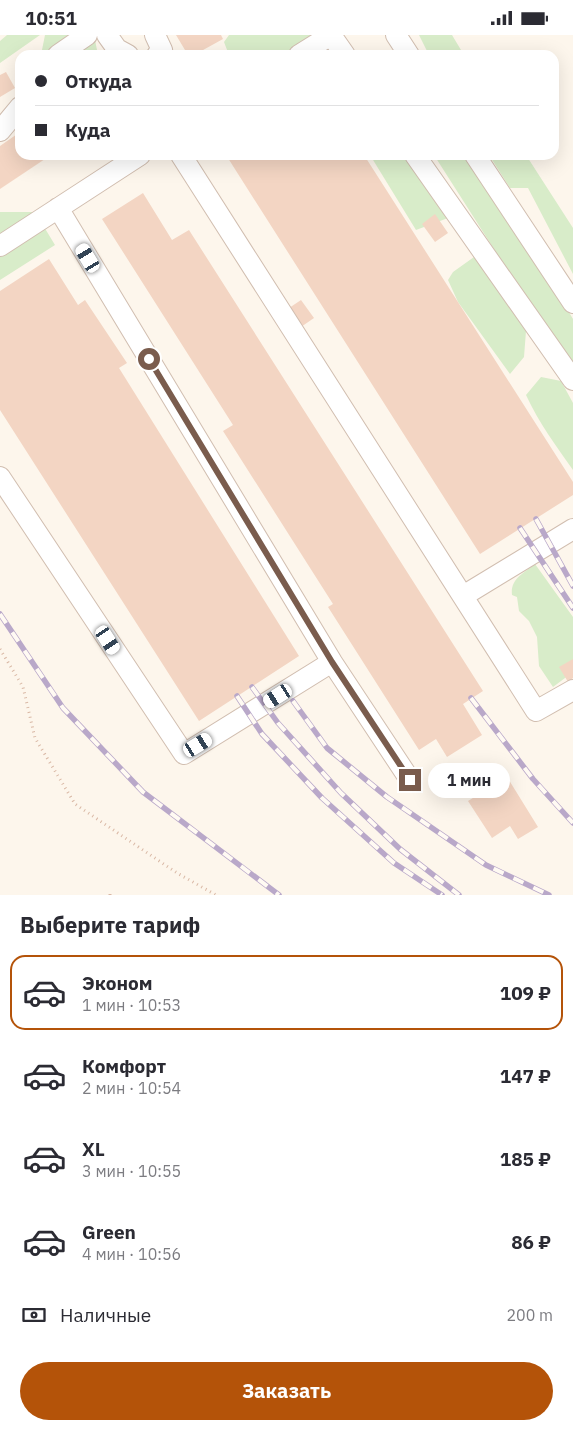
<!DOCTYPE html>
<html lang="ru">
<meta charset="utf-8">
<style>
:root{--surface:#fff;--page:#f2f2f3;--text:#2b2b33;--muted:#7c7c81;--line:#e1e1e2;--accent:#b45309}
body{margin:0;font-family:"IBM Plex Sans",sans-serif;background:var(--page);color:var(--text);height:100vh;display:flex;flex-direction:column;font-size:19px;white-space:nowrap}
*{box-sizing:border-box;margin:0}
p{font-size:16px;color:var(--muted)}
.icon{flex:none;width:28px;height:28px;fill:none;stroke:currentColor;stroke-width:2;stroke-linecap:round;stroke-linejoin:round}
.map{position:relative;height:860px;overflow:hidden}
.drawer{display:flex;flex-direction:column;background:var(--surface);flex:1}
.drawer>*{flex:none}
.hud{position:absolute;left:15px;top:15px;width:544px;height:110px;border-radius:15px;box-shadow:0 5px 20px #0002;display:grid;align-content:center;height:110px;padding:0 20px;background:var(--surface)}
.end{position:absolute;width:22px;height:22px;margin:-11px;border:6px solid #7a5c4d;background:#fff;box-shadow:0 0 0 2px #fff}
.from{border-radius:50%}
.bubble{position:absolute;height:35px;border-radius:18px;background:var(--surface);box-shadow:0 5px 20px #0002;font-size:16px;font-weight:700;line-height:35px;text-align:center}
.car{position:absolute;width:15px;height:30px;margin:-15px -8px;border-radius:6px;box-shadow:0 0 4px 1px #0007;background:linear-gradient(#fff 24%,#345 0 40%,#fff 0 76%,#345 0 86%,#fff 0)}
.hud b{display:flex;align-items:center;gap:18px;height:48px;font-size:19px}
.hud b+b{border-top:1px solid var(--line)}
.hud i{width:12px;height:12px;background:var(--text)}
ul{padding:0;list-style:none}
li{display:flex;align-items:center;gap:15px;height:75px;margin:0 10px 8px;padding:0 10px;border:2px solid transparent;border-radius:15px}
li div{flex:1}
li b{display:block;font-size:19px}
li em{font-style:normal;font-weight:700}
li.on{border-color:var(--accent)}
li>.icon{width:45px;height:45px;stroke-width:1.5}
h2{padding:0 20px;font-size:22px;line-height:60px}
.pay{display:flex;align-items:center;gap:12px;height:55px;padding:0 20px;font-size:19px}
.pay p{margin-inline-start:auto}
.button{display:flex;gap:10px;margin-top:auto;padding:10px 20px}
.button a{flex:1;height:58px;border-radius:30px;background:var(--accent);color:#fff;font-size:20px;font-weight:700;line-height:58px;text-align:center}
.status{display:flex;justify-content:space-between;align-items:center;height:35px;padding:0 25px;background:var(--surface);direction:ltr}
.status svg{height:14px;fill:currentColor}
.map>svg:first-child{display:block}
</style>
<div class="status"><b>10:51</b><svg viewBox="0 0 49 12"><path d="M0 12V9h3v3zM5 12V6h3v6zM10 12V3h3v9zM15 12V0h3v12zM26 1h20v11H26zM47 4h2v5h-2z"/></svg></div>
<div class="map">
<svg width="573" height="860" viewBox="0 0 573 860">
<rect width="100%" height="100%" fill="#fdf6ec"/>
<path fill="#d8ecc9" d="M 7,0 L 40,0 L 0,28 L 0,6 Z
M 45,0 L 94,0 L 98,20 L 44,20 L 42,15 Z
M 229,0 L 323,0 L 335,20 L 229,20 L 224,7 Z
M 419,0 L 452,0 L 464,20 L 429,20 Z
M 370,120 L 407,120 L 448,183 L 416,195 Z
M 434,120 L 464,120 L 497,172 L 546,239 L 573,284 L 573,338 Z
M 489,120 L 526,120 L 573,193 L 573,239 L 528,153 L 510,153 Z
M 0,177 L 35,177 L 55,210 L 0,245 Z
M 474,222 L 526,296 L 524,322 L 510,339 L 458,267 L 448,245 L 453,237 Z
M 541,342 L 561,346 L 573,368 L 573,435 C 556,411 539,388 526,360 Z
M 535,529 L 573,582 L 573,637 L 553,652 L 539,631 L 537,602 L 529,586 L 519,576 L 517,562 L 512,560 C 510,544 524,538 535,529 Z"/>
<path fill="#f3d5c3" d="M 176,0 L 221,0 L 223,4 L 194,20 L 188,20 Z
M 6,37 L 15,53 L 0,62 L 0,40 Z
M 20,97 L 20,120 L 51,120 L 0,154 L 0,111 Z
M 226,120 L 364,120 L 573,447 L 573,460 L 480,519 Z
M 143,158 L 172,205 L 189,195 L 483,656 L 463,669 L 482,700 L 447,722 L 436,704 L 419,715 L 328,572 L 333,569 L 223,396 L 233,390 L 102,184 Z
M 435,179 L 448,198 L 435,207 L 422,189 Z
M 49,224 L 78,270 L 85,265 L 127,328 L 119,333 L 299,621 L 199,686 L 0,375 L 0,256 Z
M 301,265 L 314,283 L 298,294 L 286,275 Z
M 573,624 L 573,643 L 568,647 L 559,632 Z
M 507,742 L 538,792 L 518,804 L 510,791 L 492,803 L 468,766 Z"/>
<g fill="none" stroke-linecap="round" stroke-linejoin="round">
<g stroke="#d1beb0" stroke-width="22">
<path id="minor" d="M 107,0 L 117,14 L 128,20
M 155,0 L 162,15 L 157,20
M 331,0 L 345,20
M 396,0 L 409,20
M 58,20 L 87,0
M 299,20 L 331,0
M 0,96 L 20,72
M 181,120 L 536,676 L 573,655
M 415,120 L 573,345
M 475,120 L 573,268
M 58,173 L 332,627 L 410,745
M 0,211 L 140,120
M 0,442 L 184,719 L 332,627
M 463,561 L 573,494"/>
</g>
<path stroke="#d9b8a5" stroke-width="3" stroke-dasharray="1 4" stroke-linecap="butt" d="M 0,614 L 23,652 L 35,703 L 75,769 L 177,838 L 216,860
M 110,860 L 110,857"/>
<use href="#minor" stroke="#fff" stroke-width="20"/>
<g stroke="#b9a8c9" stroke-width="5.5">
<path id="rail" d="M 536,484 L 573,551
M 520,493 L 573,573
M 0,579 L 63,673 L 143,757 L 279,860
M 252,652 L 278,688 L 341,758 L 400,814 L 459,860
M 237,661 L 262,699 L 322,763 L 394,828 L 442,860
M 471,663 L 533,744 L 573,788
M 293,666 L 327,713 L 387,762 L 486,830 L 549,860"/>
</g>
<use href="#rail" stroke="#fffaf3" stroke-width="4" stroke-dasharray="11" stroke-linecap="butt"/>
</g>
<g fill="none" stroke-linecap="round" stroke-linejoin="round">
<path stroke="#7a5c4d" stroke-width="6" d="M 149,324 L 332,627 L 410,745"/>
</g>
</svg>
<i class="end from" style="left:149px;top:324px"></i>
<i class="end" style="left:410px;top:745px"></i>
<div class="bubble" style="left:428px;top:728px;width:82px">1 мин</div>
<i class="car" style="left:88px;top:223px;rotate:329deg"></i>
<i class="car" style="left:108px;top:605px;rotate:147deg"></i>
<i class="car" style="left:278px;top:661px;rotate:238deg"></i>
<i class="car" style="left:198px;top:710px;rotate:59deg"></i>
<div class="hud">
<b><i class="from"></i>Откуда</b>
<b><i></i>Куда</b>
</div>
</div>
<section class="drawer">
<h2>Выберите тариф</h2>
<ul>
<li class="on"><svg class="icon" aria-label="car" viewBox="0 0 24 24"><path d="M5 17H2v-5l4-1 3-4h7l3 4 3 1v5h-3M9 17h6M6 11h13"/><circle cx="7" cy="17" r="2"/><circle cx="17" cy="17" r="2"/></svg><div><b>Эконом</b><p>1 мин · 10:53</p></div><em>109 ₽</em></li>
<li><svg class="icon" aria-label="car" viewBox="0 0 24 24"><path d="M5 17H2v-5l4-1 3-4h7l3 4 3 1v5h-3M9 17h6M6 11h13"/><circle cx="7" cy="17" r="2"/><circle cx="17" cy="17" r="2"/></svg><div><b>Комфорт</b><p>2 мин · 10:54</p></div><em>147 ₽</em></li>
<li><svg class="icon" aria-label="car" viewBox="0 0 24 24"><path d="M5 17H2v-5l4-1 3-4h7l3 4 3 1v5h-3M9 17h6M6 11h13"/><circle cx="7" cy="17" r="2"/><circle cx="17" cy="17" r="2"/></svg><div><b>XL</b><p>3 мин · 10:55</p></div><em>185 ₽</em></li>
<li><svg class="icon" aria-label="car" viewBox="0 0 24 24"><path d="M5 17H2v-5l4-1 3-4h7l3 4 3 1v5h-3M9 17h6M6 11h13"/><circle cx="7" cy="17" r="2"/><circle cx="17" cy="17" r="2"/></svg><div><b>Green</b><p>4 мин · 10:56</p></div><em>86 ₽</em></li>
</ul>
<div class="pay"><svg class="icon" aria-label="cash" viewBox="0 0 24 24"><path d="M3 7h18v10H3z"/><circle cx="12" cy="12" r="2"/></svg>Наличные<p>200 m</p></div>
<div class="button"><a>Заказать</a></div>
</section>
